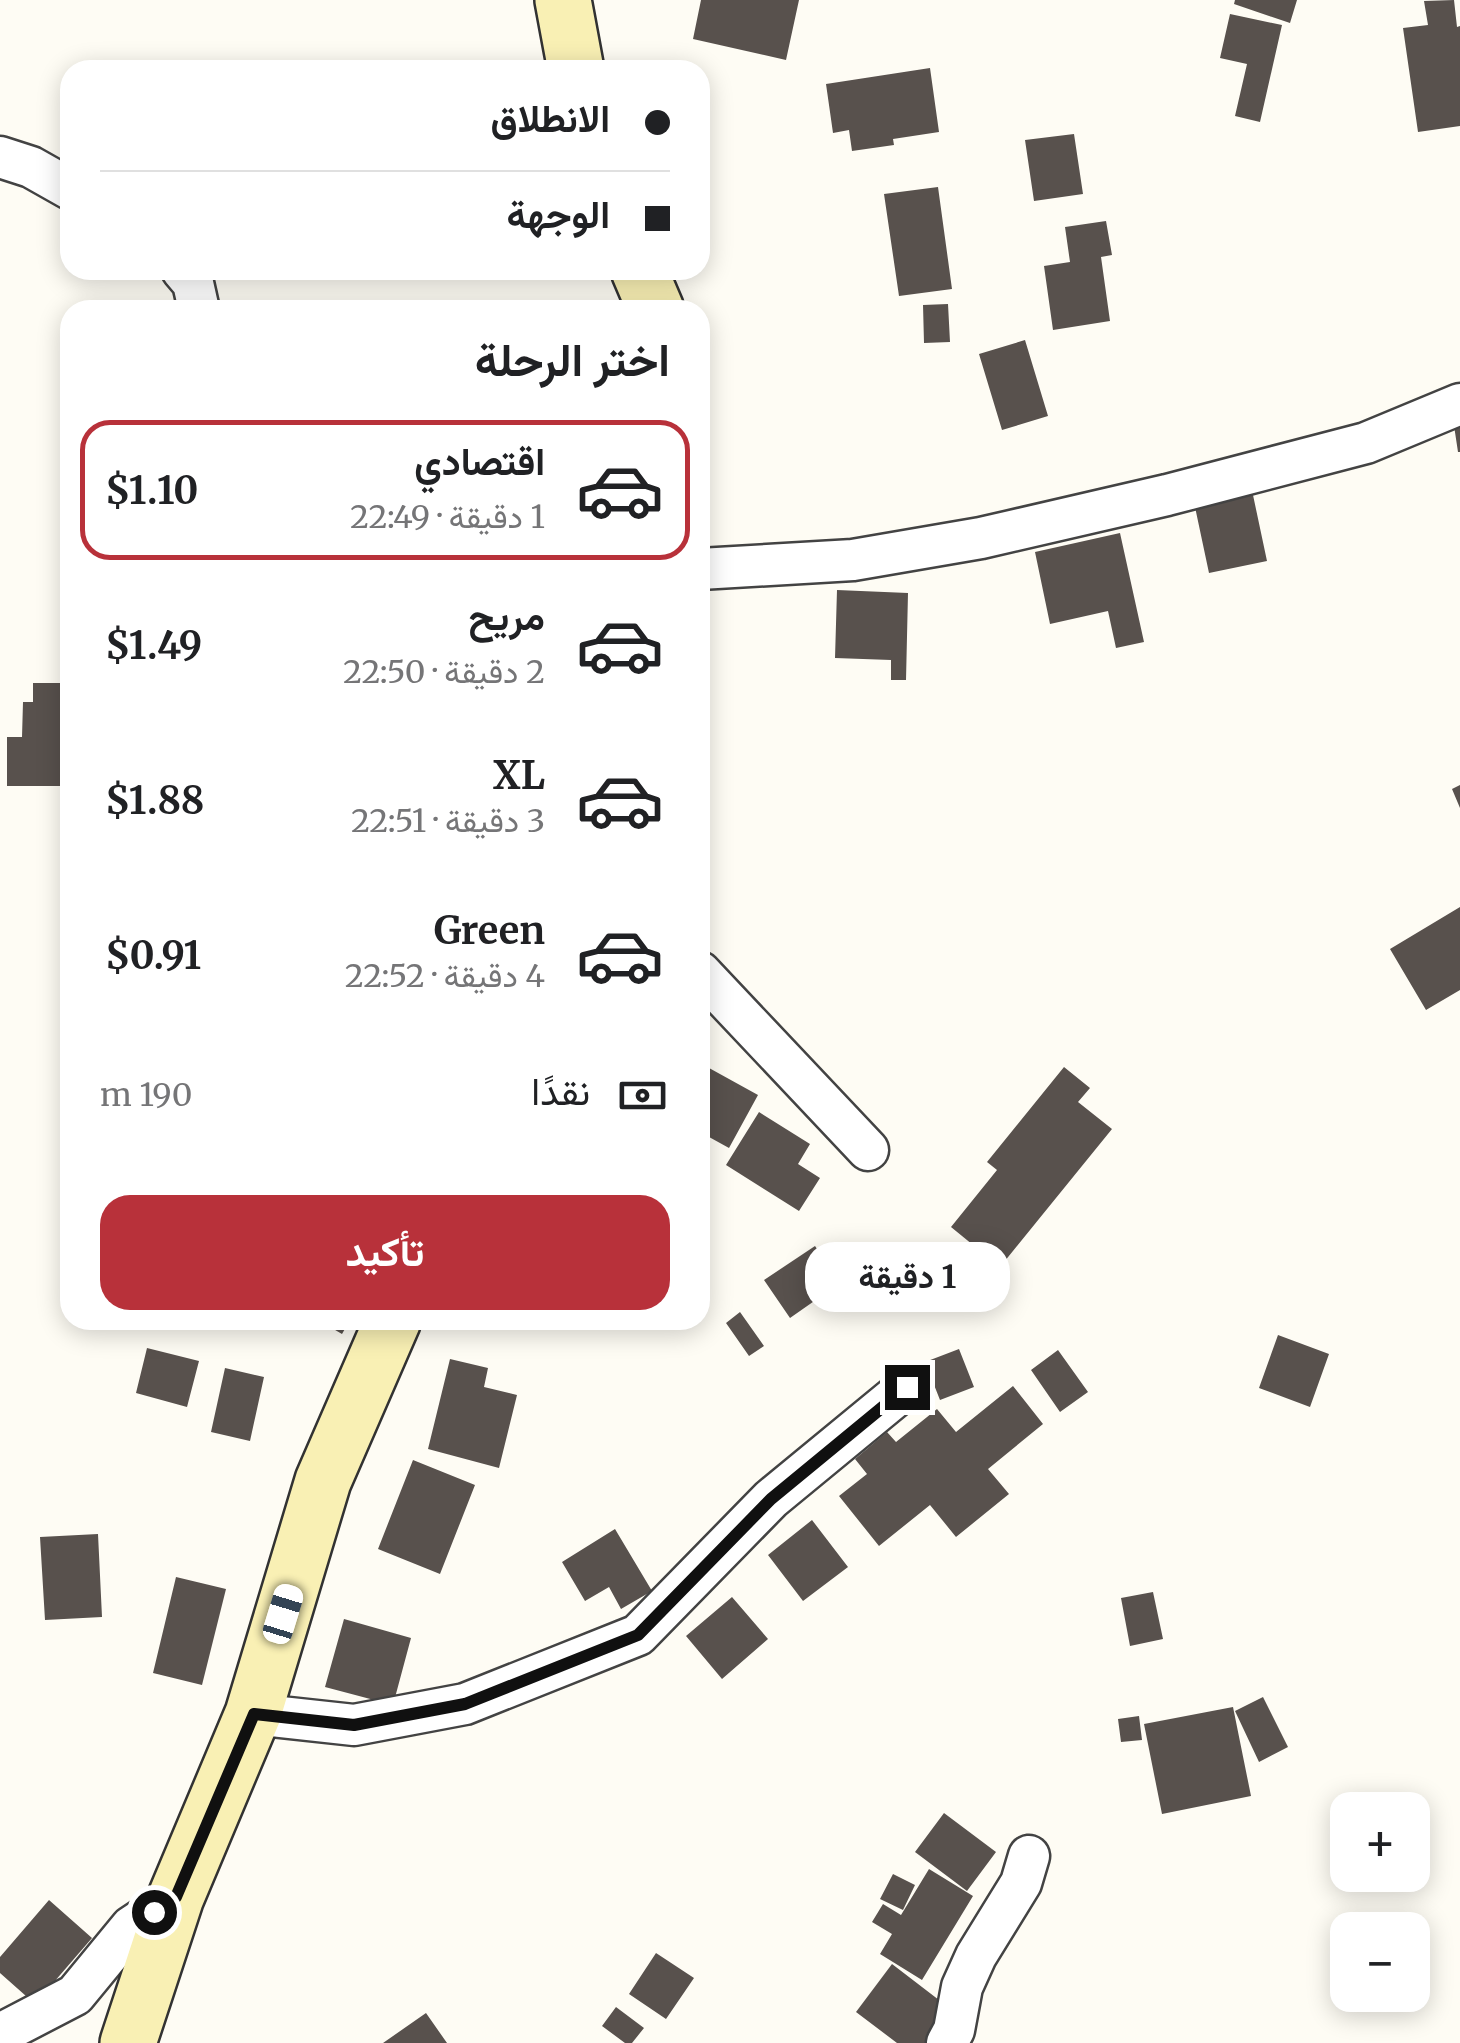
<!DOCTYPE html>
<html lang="ar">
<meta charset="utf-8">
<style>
:root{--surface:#fff;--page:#f6f6f6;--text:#202124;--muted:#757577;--line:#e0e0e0;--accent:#b8313a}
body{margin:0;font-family:Merriweather,Vazirmatn,serif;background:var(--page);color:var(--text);direction:rtl;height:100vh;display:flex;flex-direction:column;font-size:38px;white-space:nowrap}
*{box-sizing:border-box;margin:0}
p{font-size:32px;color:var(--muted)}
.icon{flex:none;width:55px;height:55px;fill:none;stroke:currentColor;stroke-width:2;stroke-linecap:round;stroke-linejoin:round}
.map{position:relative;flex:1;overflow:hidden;direction:ltr}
.side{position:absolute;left:60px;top:300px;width:650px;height:1030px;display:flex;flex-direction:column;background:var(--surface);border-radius:30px;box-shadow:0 5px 25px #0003;direction:rtl}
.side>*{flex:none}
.top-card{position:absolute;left:60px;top:60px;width:650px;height:220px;border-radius:30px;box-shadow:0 5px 25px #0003;direction:rtl;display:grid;align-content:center;height:220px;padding:0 40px;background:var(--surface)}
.tools{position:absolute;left:1330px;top:1792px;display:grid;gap:20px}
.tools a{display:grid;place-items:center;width:100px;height:100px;border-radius:20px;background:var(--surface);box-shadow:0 5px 25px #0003;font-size:50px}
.end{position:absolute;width:45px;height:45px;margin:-22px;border:12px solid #101010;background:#fff;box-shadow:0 0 0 5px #fff}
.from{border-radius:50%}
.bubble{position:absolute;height:70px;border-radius:30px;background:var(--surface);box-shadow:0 5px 25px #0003;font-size:32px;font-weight:700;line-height:70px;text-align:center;direction:rtl}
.car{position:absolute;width:30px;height:60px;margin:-30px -15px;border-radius:12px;box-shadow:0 0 8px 2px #0007;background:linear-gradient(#fff 24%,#345 0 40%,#fff 0 76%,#345 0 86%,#fff 0)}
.top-card b{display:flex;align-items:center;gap:35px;height:95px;font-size:38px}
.top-card b+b{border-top:2px solid var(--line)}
.top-card i{width:25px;height:25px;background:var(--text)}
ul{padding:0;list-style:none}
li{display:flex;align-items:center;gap:30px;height:140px;margin:0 20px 15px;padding:0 20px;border:5px solid transparent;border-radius:30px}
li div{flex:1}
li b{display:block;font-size:38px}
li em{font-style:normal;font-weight:700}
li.on{border-color:var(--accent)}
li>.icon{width:90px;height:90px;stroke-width:1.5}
h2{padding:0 40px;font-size:45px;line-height:120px}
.pay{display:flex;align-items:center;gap:25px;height:110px;padding:0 40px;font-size:38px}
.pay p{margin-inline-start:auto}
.action{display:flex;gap:20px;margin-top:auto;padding:20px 40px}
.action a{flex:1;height:115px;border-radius:30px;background:var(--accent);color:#fff;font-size:40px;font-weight:700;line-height:115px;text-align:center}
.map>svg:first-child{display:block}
</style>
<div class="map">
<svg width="1460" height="2043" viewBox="0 0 1460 2043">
<rect width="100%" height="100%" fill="#fefcf4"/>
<path fill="#58514d" d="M 701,0 L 799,0 L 786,60 L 693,39 Z
M 1235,0 L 1297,0 L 1290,23 L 1234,4 Z
M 1454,0 L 1457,27 L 1460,26 L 1460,126 L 1418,132 L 1403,28 L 1428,25 L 1424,1 Z
M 1230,14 L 1282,25 L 1260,122 L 1235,116 L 1247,64 L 1220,58 Z
M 930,68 L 939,132 L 893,139 L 894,145 L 852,151 L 849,130 L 833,133 L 826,84 Z
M 1074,134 L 1083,194 L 1034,201 L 1025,140 Z
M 938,187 L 952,289 L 899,296 L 884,194 Z
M 1106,221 L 1112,255 L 1101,257 L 1110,321 L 1053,330 L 1044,266 L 1070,262 L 1065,227 Z
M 948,304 L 950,342 L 924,343 L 923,305 Z
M 1025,340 L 1048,416 L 1002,430 L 979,354 Z
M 1460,418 L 1460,452 L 1458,452 L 1453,419 Z
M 1253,495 L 1267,561 L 1209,573 L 1195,507 Z
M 1120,533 L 1144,642 L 1116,648 L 1108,611 L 1050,624 L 1035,552 Z
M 837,590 L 908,593 L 906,680 L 891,680 L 891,660 L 835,658 Z
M 33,683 L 70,683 L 70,786 L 7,786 L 7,737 L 22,737 L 23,702 L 33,702 Z
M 1460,785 L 1460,808 L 1452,789 Z
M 1460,907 L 1460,990 L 1426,1010 L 1390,949 Z
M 700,1063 L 758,1095 L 729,1148 L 700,1132 Z
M 1064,1067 L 1090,1088 L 1078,1102 L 1112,1129 L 1000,1267 L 951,1227 L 997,1170 L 987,1162 Z
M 759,1112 L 810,1144 L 798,1164 L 820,1178 L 799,1211 L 726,1165 Z
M 815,1246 L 840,1283 L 790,1318 L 764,1280 Z
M 740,1312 L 764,1346 L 749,1356 L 726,1323 Z
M 318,1320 L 350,1320 L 342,1334 Z
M 1278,1335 L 1329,1354 L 1310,1407 L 1259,1388 Z
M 147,1348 L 199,1361 L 187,1407 L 136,1393 Z
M 959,1349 L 974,1387 L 940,1400 L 925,1362 Z
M 1058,1350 L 1088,1392 L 1060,1412 L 1031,1370 Z
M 450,1359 L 488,1368 L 484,1387 L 517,1395 L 499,1468 L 428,1449 Z
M 225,1368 L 264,1377 L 250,1441 L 211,1432 Z
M 1013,1386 L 1043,1424 L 988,1469 L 1009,1494 L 956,1537 L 930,1505 L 879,1546 L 839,1496 L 867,1474 L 855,1459 L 887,1432 L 896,1442 L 937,1409 L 956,1432 Z
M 413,1460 L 475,1485 L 440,1574 L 378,1549 Z
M 812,1520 L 848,1567 L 803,1601 L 768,1555 Z
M 615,1529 L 652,1591 L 621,1609 L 609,1587 L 585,1601 L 562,1562 Z
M 98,1534 L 102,1617 L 45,1620 L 40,1537 Z
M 176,1577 L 226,1589 L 202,1685 L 153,1673 Z
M 1153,1592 L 1163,1639 L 1130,1646 L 1121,1598 Z
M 732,1597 L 768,1639 L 722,1679 L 686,1636 Z
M 344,1619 L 411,1638 L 393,1705 L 325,1687 Z
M 1263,1697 L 1288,1747 L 1259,1762 L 1235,1711 Z
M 1233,1707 L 1251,1796 L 1162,1814 L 1144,1724 Z
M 1139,1716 L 1142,1740 L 1121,1742 L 1118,1719 Z
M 944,1813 L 996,1852 L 967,1891 L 915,1852 Z
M 929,1869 L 973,1896 L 922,1980 L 880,1954 L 892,1934 L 872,1922 L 883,1904 L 901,1915 Z
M 893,1874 L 915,1885 L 903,1910 L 880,1899 Z
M 49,1900 L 92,1938 L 35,2004 L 0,1973 L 0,1957 Z
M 656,1953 L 694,1978 L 666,2019 L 629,1994 Z
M 892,1964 L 952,2010 L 927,2043 L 897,2043 L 856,2012 Z
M 616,2007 L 644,2028 L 632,2043 L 625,2043 L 602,2026 Z
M 426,2013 L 447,2043 L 383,2043 Z"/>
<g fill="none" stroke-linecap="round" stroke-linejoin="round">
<g stroke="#434343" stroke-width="45">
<path id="street" d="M 0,157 L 31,167 L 70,189
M 182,270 L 193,283 L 199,310
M 700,569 L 853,560 L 981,538 L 1167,495 L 1366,443 L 1460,404
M 700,972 L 868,1150
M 253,1714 L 354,1725 L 465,1704 L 638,1635 L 771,1499 L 907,1387
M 0,2034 L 75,1995 L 131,1927 L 176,1897
M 947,2043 L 954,2030 L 962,1987 L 976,1956 L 1021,1883 L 1029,1856"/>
</g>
<g stroke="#323232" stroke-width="60">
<path id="secondary" d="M 563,0 L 576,70
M 639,270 L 656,310
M 128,2043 L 176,1897 L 253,1714 L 323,1481 L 393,1320"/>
</g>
<use href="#street" stroke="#fff" stroke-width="40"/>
<use href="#secondary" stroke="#f9f0b4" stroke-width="55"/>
</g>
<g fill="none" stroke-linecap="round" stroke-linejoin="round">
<path stroke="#101010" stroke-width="12" d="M 154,1912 L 176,1897 L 254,1714 L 354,1725 L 465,1704 L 638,1635 L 771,1499 L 907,1387"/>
</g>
</svg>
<div class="tools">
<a>+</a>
<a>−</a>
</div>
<i class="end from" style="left:154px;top:1912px"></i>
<i class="end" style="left:907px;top:1387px"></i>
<div class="bubble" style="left:805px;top:1242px;width:205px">1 دقيقة</div>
<i class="car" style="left:283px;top:1614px;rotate:17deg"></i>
<div class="top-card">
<b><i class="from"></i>الانطلاق</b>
<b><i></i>الوجهة</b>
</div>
<section class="side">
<h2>اختر الرحلة</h2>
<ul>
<li class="on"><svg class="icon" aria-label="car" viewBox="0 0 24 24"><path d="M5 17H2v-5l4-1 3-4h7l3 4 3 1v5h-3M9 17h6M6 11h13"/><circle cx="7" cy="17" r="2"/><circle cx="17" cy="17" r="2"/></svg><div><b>اقتصادي</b><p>1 دقيقة · 22:49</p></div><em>$1.10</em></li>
<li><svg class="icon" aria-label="car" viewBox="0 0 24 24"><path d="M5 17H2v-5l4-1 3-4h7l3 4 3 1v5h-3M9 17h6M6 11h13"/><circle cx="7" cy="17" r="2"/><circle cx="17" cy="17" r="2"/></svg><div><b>مريح</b><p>2 دقيقة · 22:50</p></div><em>$1.49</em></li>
<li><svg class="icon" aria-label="car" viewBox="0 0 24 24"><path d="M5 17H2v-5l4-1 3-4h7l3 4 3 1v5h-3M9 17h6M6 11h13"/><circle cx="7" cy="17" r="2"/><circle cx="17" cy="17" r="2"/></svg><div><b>XL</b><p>3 دقيقة · 22:51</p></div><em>$1.88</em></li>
<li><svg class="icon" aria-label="car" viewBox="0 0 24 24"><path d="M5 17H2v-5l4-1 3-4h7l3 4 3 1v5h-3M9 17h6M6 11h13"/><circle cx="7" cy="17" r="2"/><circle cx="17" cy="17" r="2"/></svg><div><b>Green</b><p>4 دقيقة · 22:52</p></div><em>$0.91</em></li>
</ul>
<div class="pay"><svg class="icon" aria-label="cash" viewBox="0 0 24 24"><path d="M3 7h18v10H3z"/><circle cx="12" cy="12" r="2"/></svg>نقدًا<p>190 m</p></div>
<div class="action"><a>تأكيد</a></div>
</section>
</div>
